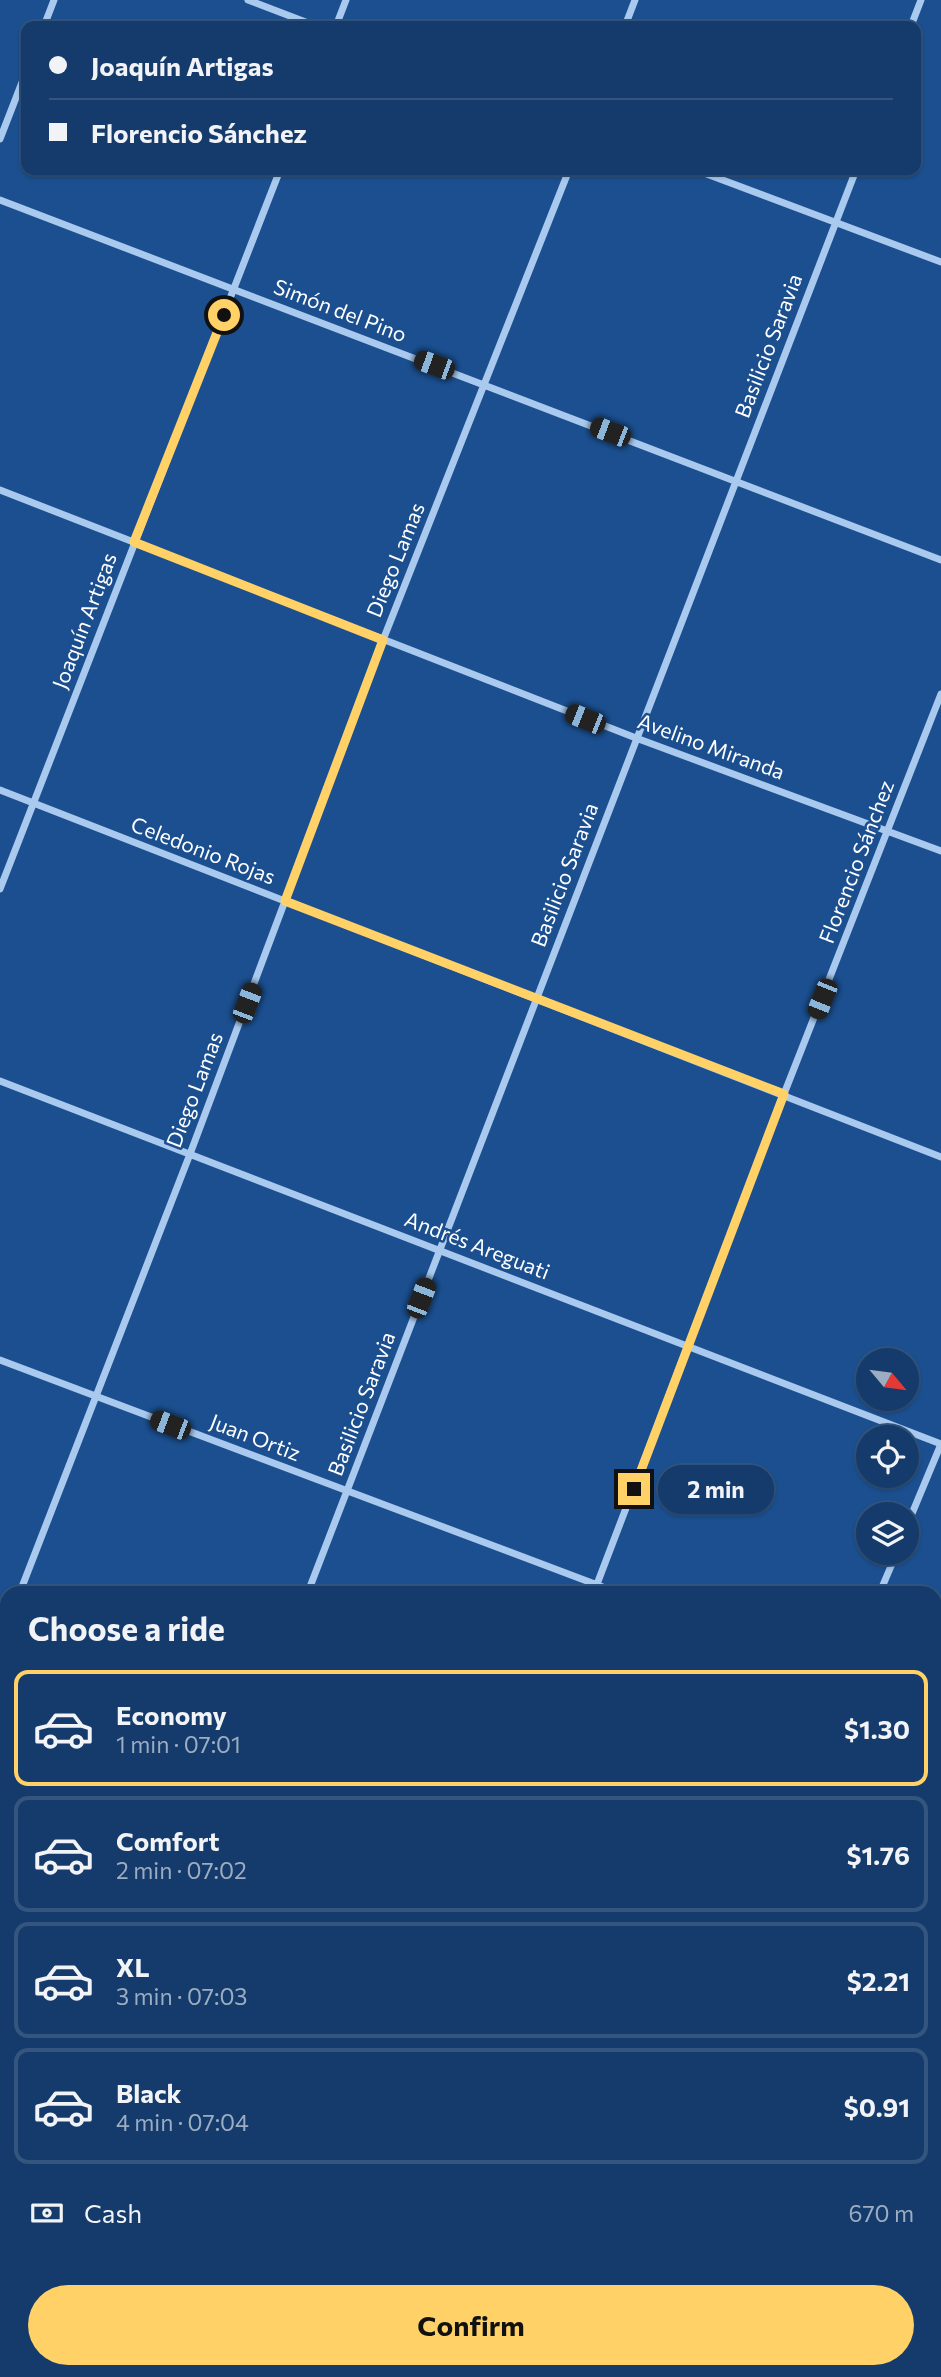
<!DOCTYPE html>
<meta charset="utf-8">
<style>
:root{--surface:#143b6b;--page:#214673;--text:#f1f3f6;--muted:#9dadc1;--line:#33557e;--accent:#ffd166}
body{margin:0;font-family:Commissioner,sans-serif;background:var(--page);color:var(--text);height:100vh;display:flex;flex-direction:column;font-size:26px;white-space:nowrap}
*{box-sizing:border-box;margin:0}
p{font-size:23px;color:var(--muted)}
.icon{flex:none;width:38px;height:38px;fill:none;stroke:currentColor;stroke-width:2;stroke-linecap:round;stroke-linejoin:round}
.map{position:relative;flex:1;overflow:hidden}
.sheet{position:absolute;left:0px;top:1586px;width:942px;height:793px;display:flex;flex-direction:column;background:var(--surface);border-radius:21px 21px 0 0;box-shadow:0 2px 5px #0004,0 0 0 2px var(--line)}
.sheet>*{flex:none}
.guide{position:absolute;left:21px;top:21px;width:900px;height:154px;border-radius:14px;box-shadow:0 2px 5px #0004,0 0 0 2px var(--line);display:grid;align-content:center;height:154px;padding:0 28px;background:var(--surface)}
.needle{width:46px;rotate:119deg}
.buttons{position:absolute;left:856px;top:1348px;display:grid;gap:14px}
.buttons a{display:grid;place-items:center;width:63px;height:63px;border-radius:50%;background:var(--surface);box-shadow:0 2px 5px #0004,0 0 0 2px var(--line);font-size:35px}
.end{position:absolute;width:32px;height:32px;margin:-16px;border:9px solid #ffd166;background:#111;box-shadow:0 0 0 4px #111}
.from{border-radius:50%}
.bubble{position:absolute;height:49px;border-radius:24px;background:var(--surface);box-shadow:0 2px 5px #0004,0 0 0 2px var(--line);font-size:23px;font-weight:700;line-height:49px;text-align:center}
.car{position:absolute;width:21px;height:42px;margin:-21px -10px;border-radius:9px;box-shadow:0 0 5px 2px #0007;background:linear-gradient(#222 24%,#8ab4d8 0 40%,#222 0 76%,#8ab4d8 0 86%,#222 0)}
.guide b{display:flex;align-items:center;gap:24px;height:66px;font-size:26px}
.guide b+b{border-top:2px solid var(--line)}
.guide i{width:18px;height:18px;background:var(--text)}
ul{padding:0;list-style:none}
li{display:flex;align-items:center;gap:21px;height:116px;margin:0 14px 10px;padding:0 14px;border:4px solid var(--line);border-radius:14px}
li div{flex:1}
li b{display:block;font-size:26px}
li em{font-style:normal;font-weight:700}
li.active{border-color:var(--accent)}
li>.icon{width:63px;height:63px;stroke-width:1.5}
h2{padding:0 28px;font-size:32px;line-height:84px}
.pay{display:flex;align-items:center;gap:18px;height:77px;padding:0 28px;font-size:26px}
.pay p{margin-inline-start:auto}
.button{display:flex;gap:14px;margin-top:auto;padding:14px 28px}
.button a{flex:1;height:80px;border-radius:42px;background:var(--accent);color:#111;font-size:28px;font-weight:700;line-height:80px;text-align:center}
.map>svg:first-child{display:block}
</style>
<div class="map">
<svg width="941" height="2377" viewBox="0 0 941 2377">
<defs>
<pattern id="park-tufts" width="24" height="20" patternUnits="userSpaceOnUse" patternTransform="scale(1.75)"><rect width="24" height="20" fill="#2e69ad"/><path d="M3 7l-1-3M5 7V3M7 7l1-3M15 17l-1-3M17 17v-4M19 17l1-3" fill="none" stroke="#4d80b9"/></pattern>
</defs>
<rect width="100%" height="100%" fill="#1b4f8f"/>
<path fill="url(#park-tufts)" d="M 337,2371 L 930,2371 L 941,2377 L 340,2377 L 335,2375 Z"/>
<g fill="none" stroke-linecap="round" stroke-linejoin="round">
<path stroke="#a9c9ee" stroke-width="3.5" stroke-dasharray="3.5 5" stroke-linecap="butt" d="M 358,2371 L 376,2377
M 563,2371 L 567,2377"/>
<path stroke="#a9c9ee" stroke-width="5" d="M 765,2377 L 767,2371"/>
<path stroke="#a9c9ee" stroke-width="7" d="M 248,0 L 316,26
M 44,26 L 54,0
M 336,26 L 346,0
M 625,26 L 635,0
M 911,26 L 921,0
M 0,139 L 26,72
M 696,170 L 941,262
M 0,200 L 941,560
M 0,490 L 636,738 L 941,851
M 0,790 L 941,1157
M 0,889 L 280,170
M 0,1081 L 941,1444 L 906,1528
M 0,1360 L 616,1592
M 20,1592 L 190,1154 L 383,640 L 569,170
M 308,1592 L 856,170
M 594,1592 L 784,1094 L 941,694
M 880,1592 L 897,1552
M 0,1644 L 7,1626
M 934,1720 L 941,1723
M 0,2287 L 7,2290
M 217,2371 L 232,2377
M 3,2377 L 7,2368
M 291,2377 L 293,2371"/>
<path stroke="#d6e6fa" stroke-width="14" d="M 0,2002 L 7,2004
M 934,2352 L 941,2355"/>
</g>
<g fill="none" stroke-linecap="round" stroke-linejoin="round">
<path stroke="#ffd166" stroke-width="9" d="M 224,315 L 134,542 L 383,640 L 285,901 L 784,1094 L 634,1489"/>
</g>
<g text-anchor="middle" stroke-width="5" stroke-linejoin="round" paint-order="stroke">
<g font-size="21" fill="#fff" stroke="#1b4f8f">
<text transform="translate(340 311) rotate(21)" y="7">Simón del Pino</text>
<text transform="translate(769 346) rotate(-69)" y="7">Basilicio Saravia</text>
<text transform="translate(396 560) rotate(-68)" y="7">Diego Lamas</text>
<text transform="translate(85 621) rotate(-69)" y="7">Joaquín Artigas</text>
<text transform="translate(711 747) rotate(20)" y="7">Avelino Miranda</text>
<text transform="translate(203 851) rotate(21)" y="7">Celedonio Rojas</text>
<text transform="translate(857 862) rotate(-69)" y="7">Florencio Sánchez</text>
<text transform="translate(565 875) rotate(-69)" y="7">Basilicio Saravia</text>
<text transform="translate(195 1090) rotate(-69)" y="7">Diego Lamas</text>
<text transform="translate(477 1246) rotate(21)" y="7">Andrés Areguati</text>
<text transform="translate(362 1404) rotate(-69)" y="7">Basilicio Saravia</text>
<text transform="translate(255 1438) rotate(21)" y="7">Juan Ortiz</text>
</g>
</g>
</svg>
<div class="buttons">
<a><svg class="needle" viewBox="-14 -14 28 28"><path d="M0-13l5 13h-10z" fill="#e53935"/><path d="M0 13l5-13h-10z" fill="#9dadc1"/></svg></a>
<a><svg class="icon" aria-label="locate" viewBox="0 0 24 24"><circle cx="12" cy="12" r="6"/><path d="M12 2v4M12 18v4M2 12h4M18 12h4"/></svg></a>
<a><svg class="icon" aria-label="layers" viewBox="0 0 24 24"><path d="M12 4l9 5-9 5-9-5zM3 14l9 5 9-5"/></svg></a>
</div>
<i class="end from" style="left:224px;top:315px"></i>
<i class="end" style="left:634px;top:1489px"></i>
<div class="bubble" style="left:658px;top:1465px;width:116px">2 min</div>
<i class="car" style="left:434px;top:365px;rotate:290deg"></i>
<i class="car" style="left:610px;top:432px;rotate:291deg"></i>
<i class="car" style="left:585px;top:719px;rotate:292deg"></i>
<i class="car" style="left:822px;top:999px;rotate:202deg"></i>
<i class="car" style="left:247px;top:1003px;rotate:21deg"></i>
<i class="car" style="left:421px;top:1298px;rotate:21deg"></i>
<i class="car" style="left:170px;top:1425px;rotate:291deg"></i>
<div class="guide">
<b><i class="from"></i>Joaquín Artigas</b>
<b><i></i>Florencio Sánchez</b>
</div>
<section class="sheet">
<h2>Choose a ride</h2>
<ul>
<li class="active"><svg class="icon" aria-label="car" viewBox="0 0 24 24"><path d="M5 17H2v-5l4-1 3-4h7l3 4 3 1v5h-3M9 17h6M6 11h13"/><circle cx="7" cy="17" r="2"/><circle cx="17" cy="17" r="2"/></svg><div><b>Economy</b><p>1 min · 07:01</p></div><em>$1.30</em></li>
<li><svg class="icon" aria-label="car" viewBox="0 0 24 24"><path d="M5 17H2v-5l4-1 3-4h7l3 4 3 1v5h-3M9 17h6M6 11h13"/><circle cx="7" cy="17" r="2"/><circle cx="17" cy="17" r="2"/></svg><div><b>Comfort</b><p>2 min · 07:02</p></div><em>$1.76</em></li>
<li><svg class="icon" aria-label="car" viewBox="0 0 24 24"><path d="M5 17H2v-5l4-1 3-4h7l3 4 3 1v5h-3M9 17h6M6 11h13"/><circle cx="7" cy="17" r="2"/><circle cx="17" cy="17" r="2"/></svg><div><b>XL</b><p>3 min · 07:03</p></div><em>$2.21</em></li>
<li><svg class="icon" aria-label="car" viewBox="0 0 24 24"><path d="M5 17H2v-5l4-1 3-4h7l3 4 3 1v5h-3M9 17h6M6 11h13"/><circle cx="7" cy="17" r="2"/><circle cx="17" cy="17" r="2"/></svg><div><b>Black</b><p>4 min · 07:04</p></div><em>$0.91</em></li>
</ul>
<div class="pay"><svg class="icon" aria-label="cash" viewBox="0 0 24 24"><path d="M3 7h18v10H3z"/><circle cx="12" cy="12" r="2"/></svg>Cash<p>670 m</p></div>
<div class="button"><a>Confirm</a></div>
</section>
</div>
